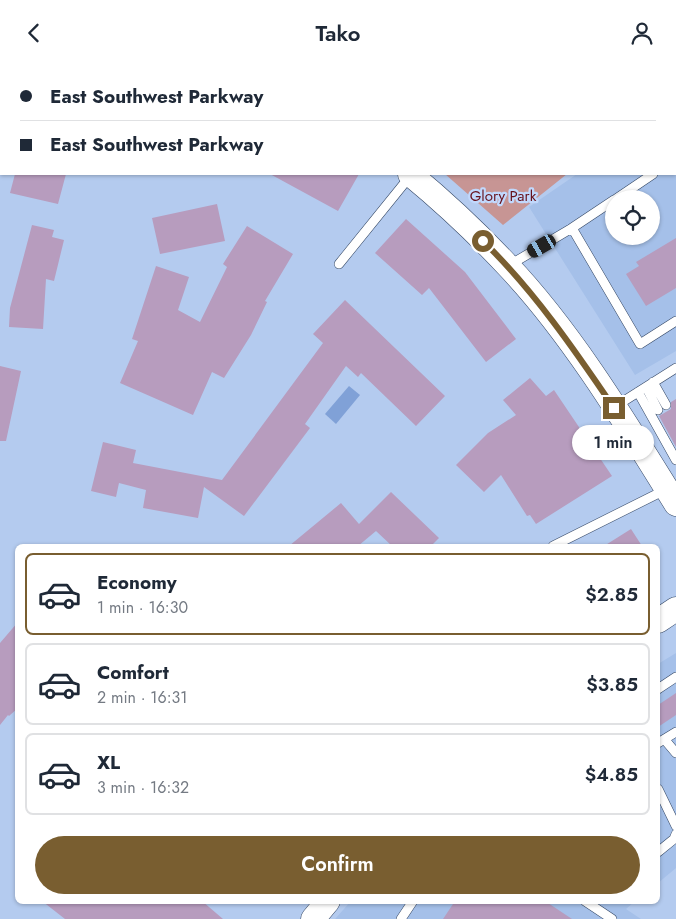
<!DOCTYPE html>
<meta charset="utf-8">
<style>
:root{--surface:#fff;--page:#f2f2f3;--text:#1f2937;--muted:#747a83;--line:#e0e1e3;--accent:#795e30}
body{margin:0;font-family:Jost,sans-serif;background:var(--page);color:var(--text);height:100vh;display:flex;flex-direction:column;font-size:19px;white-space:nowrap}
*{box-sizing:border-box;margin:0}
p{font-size:16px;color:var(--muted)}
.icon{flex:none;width:28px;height:28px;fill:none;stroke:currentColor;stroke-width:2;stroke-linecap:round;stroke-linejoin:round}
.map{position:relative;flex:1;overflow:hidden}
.sheet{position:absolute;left:15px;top:479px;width:645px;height:360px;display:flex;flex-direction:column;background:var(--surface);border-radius:8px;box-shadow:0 1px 4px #0004}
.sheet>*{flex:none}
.hud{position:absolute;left:0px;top:0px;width:676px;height:110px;box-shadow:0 1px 4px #0004;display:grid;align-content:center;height:110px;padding:0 20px;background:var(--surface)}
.controls{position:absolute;left:605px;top:125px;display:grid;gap:10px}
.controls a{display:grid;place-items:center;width:55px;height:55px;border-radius:50%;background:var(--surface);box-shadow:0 1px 4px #0004;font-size:25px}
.end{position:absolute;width:22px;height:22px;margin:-11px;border:6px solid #795e30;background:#fff;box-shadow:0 0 0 2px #fff}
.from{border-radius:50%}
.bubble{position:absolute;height:35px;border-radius:18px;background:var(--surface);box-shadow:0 1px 4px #0004;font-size:16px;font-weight:600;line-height:35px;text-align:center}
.car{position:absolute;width:15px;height:30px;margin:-15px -8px;border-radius:6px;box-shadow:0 0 4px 1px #0007;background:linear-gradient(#222 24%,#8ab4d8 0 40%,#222 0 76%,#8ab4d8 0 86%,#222 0)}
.hud b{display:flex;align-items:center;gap:18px;height:48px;font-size:19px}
.hud b+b{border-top:1px solid var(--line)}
.hud i{width:12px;height:12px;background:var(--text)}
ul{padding:9px 0 0;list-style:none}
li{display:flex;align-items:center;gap:15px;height:82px;margin:0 10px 8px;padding:0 10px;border:2px solid var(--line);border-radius:8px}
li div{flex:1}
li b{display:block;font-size:19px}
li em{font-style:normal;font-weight:600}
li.active{border-color:var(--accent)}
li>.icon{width:45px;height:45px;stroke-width:1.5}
.cta{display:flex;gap:10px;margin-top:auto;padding:10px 20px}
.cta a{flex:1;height:58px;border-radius:30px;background:var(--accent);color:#fff;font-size:20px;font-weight:600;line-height:58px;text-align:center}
header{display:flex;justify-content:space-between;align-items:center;height:65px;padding:0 20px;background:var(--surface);font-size:22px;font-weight:600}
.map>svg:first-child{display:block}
</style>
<header><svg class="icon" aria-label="back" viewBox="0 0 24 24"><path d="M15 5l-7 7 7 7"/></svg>Tako<svg class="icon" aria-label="person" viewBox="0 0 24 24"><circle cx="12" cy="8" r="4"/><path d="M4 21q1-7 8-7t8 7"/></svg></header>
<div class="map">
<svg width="676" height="854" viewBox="0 0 676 854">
<rect width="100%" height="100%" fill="#b4cbef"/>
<path fill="#a5c0e9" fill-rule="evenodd" d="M 676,40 L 676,286 L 635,310 L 529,142 L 577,109 L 675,109 ZM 614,134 L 651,134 L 651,171 L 614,171 Z
M 676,588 L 676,803 L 658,818 L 658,599 Z
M 351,836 L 635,836 L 626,844 L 641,854 L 335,854 Z"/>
<path fill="#c79594" d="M 462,0 L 676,0 L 676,18 L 675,1 L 459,1 Z
M 445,109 L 567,109 L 503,160 Z"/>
<path fill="#80a1d7" d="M 349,321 L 360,330 L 336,359 L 325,349 Z"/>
<path fill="#b79cbe" d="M 15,109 L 66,109 L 58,139 L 10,128 Z
M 270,109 L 359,109 L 338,146 Z
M 217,139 L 225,176 L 160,189 L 152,153 Z
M 406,154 L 465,207 L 516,274 L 486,297 L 429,223 L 422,230 L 375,188 Z
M 32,160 L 54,165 L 52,172 L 64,175 L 54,216 L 46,214 L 43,264 L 9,262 L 10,243 Z
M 247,161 L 293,189 L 265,236 L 267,237 L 251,270 L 224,313 L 212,307 L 193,350 L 120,318 L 138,276 L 132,274 L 156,201 L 189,212 L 178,245 L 200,257 L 227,202 L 223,199 Z
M 676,173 L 676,223 L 646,241 L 626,209 L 639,201 L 636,197 Z
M 345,235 L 445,331 L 416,361 L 361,308 L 358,312 L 346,301 L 305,359 L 310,363 L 244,451 L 204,422 L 198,453 L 143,443 L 146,425 L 119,418 L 116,432 L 91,426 L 103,377 L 136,385 L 133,398 L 222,415 L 323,278 L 313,269 Z
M 0,301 L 21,306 L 6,376 L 0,376 Z
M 530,313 L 546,331 L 554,325 L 612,411 L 536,459 L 530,450 L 527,451 L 501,410 L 484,427 L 456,400 L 488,368 L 516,350 L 503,335 Z
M 676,334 L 676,382 L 659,351 L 671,344 L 671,337 Z
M 391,427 L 439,473 L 431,481 L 392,481 L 376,466 L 358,481 L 289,481 L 341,438 L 359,459 Z
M 631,464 L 642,481 L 604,481 Z
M 18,557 L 18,643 L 9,651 L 8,650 L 0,660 L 0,578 Z
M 676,628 L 676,650 L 658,662 L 658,640 Z
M 42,836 L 202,836 L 223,854 L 65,854 Z
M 455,836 L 545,836 L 572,854 L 443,854 Z"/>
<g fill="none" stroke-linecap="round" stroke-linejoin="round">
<g stroke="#334664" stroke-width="10">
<path id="lane" d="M 675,96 L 676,95
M 616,134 L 653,109
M 572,163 L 614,135
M 339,199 L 411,110
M 508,201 L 572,163 L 640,279 L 676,256
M 653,317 L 666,340
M 646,322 L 658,345
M 638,327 L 676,395
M 616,341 L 676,303
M 553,481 L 667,424
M 658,624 L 676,612
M 665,675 L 676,688
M 658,678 L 676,667
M 658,724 L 676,761
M 658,787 L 674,774 L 676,769
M 585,836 L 612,854
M 401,854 L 413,836"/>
</g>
<g stroke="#334664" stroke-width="18">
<path id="street" d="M 446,1 L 448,0"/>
</g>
<g stroke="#334664" stroke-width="25">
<path id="secondary" d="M 234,0 L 237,1
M 410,109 C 444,137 477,168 507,200 C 571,267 627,360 676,439
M 658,556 L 676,544
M 313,854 L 328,836"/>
</g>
<use href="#lane" stroke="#fff" stroke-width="9"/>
<use href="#street" stroke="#fff" stroke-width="16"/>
<use href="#secondary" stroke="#fff" stroke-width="24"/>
</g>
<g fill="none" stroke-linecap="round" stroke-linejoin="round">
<path stroke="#795e30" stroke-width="6" d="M 483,176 C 534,226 574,284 614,343"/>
</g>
<g text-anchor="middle" stroke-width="4.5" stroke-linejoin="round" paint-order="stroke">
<g font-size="15" fill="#67121d" stroke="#c1d8fc">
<text x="503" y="136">Glory Park</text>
</g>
</g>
</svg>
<div class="controls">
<a><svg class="icon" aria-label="locate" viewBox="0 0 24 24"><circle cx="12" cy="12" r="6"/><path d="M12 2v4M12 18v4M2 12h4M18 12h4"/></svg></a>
</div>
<i class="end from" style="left:483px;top:176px"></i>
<i class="end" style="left:614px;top:343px"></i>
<div class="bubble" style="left:572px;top:360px;width:82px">1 min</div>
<i class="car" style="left:542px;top:181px;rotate:240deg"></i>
<div class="hud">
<b><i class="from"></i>East Southwest Parkway</b>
<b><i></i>East Southwest Parkway</b>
</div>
<section class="sheet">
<ul>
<li class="active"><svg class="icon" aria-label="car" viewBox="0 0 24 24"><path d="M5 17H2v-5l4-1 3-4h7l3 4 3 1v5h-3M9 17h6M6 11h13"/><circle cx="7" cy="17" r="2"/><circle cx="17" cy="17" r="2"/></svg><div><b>Economy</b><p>1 min · 16:30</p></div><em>$2.85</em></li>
<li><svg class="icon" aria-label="car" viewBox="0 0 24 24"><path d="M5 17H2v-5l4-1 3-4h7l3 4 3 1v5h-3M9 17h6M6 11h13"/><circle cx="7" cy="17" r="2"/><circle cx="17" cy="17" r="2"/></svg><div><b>Comfort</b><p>2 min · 16:31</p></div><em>$3.85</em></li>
<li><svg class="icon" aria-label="car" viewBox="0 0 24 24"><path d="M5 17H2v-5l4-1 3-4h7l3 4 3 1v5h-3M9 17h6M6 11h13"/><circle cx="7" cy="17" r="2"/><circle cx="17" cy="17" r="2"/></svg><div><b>XL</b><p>3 min · 16:32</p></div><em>$4.85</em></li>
</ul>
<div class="cta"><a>Confirm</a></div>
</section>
</div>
